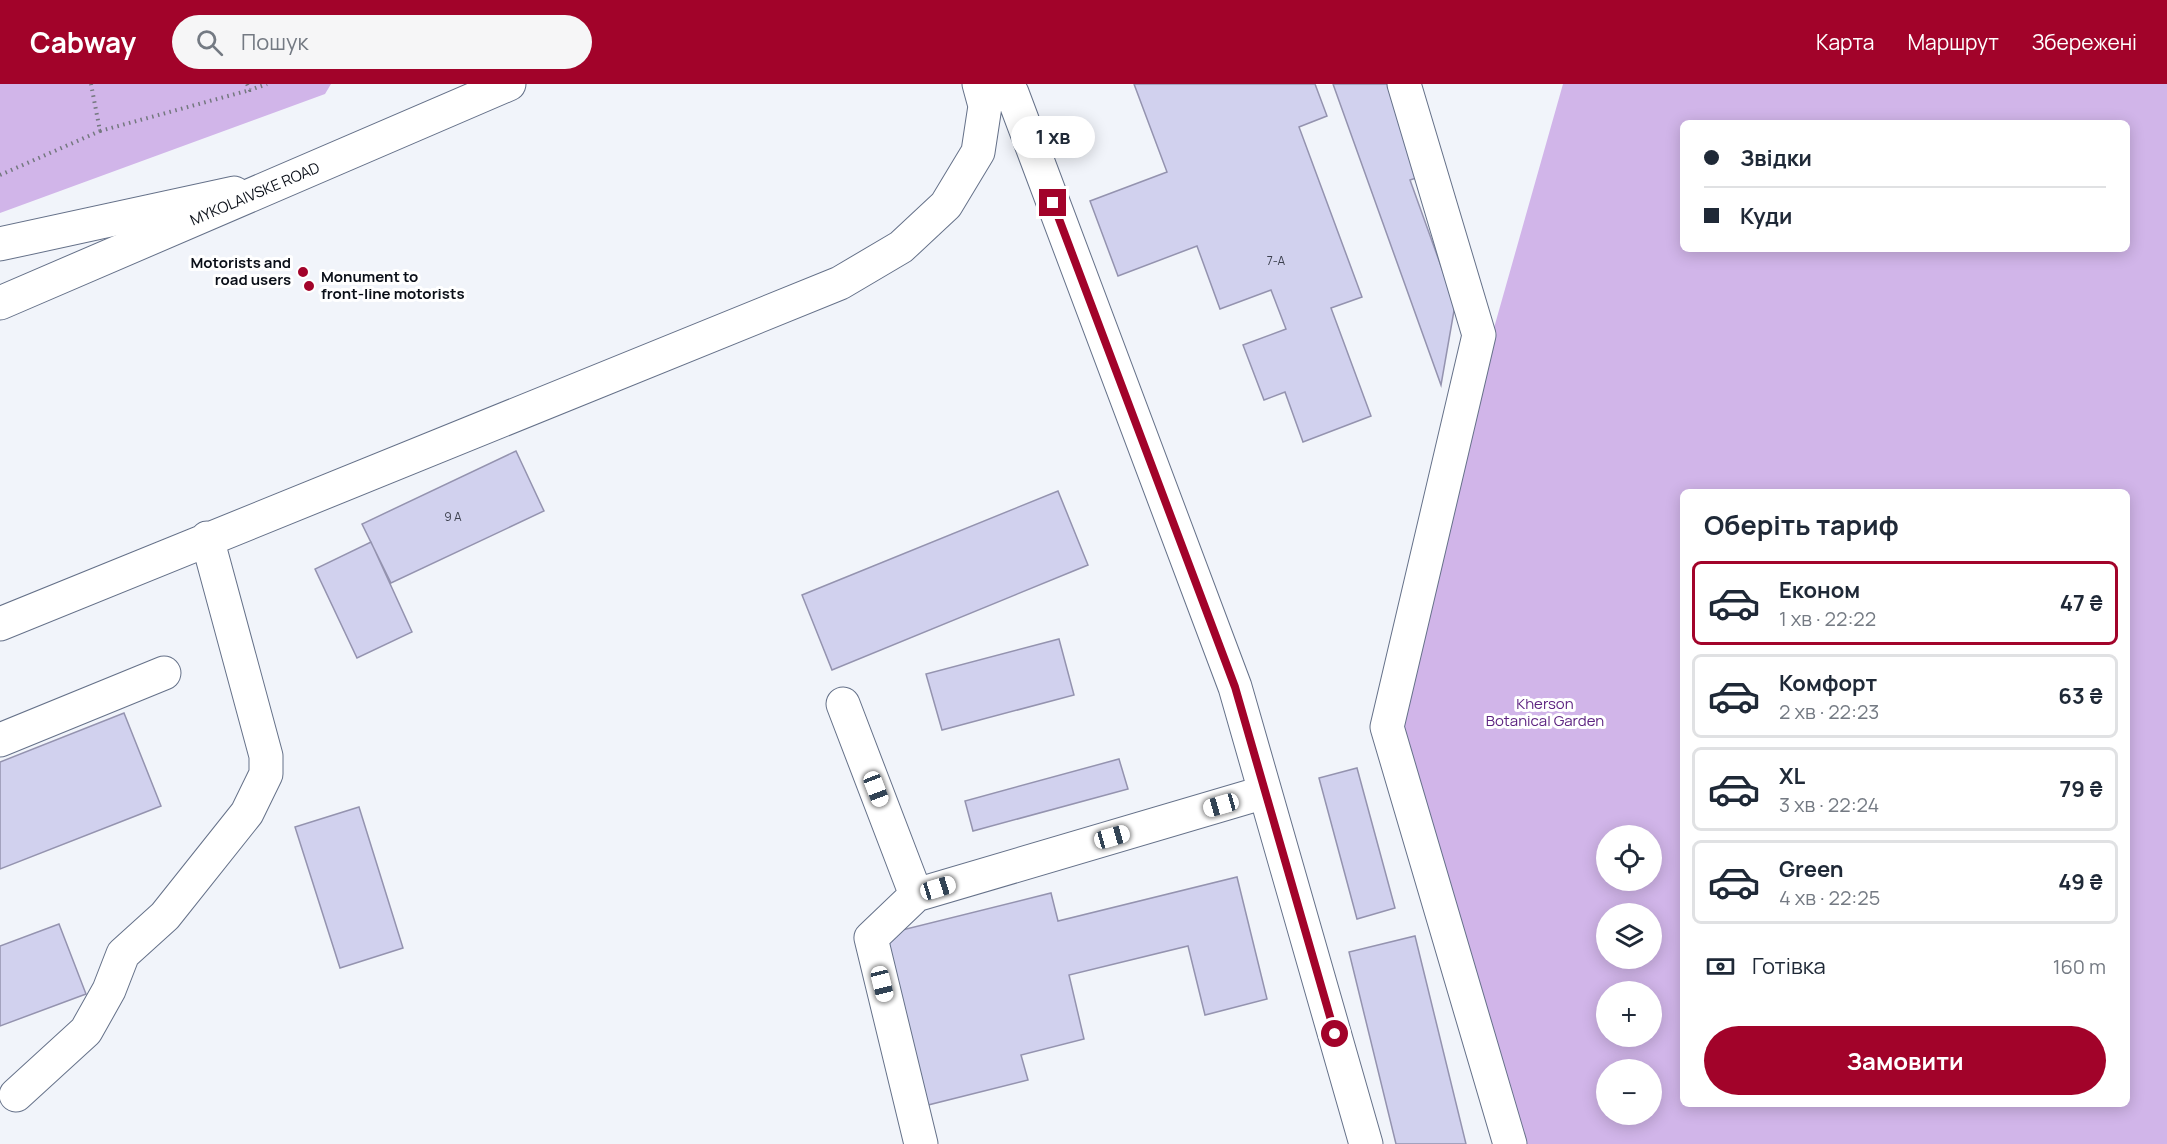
<!DOCTYPE html>
<html lang="uk">
<meta charset="utf-8">
<style>
:root{--surface:#fff;--page:#f6f6f7;--text:#1f2937;--muted:#747a83;--line:#e0e1e3;--accent:#a2032a}
body{margin:0;font-family:Manrope,sans-serif;background:var(--page);color:var(--text);height:100vh;display:flex;flex-direction:column;font-size:22px;white-space:nowrap}
*{box-sizing:border-box;margin:0}
p{font-size:20px;color:var(--muted)}
.icon{flex:none;width:33px;height:33px;fill:none;stroke:currentColor;stroke-width:2;stroke-linecap:round;stroke-linejoin:round}
.map{position:relative;flex:1;overflow:hidden}
.side{position:absolute;left:1680px;top:405px;width:450px;height:618px;display:flex;flex-direction:column;background:var(--surface);border-radius:9px;box-shadow:0 3px 15px #0003}
.side>*{flex:none}
.hud{position:absolute;left:1680px;top:36px;width:450px;height:132px;border-radius:9px;box-shadow:0 3px 15px #0003;display:grid;align-content:center;height:132px;padding:0 24px;background:var(--surface)}
.controls{position:absolute;left:1596px;top:741px;display:grid;gap:12px}
.controls a{display:grid;place-items:center;width:66px;height:66px;border-radius:50%;background:var(--surface);box-shadow:0 3px 15px #0003;font-size:30px}
.end{position:absolute;width:27px;height:27px;margin:-14px;border:8px solid #a2032a;background:#fff;box-shadow:0 0 0 3px #fff}
.from{border-radius:50%}
.bubble{position:absolute;height:42px;border-radius:21px;background:var(--surface);box-shadow:0 3px 15px #0003;font-size:20px;font-weight:700;line-height:42px;text-align:center}
.car{position:absolute;width:18px;height:36px;margin:-18px -9px;border-radius:8px;box-shadow:0 0 4px 2px #0007;background:linear-gradient(#fff 24%,#345 0 40%,#fff 0 76%,#345 0 86%,#fff 0)}
.hud b{display:flex;align-items:center;gap:21px;height:57px;font-size:22px}
.hud b+b{border-top:2px solid var(--line)}
.hud i{width:15px;height:15px;background:var(--text)}
ul{padding:0;list-style:none}
li{display:flex;align-items:center;gap:18px;height:84px;margin:0 12px 9px;padding:0 12px;border:3px solid var(--line);border-radius:9px}
li div{flex:1}
li b{display:block;font-size:22px}
li em{font-style:normal;font-weight:700}
li.on{border-color:var(--accent)}
li>.icon{width:54px;height:54px;stroke-width:1.5}
h2{padding:0 24px;font-size:27px;line-height:72px}
.pay{display:flex;align-items:center;gap:15px;height:66px;padding:0 24px;font-size:22px}
.pay p{margin-inline-start:auto}
.action{display:flex;gap:12px;margin-top:auto;padding:12px 24px}
.action a{flex:1;height:69px;border-radius:36px;background:var(--accent);color:#fff;font-size:24px;font-weight:700;line-height:69px;text-align:center}
header{display:flex;align-items:center;gap:36px;box-sizing:border-box;height:84px;padding:0 30px;background:var(--accent);color:#fff}
header strong{font-size:28px}
nav{display:flex;gap:33px;margin-inline-start:auto;font-size:21px}
.search{width:420px;height:54px;background:var(--page);display:flex;align-items:center;gap:15px;box-sizing:border-box;padding:0 21px;border-radius:33px;color:var(--muted);font-size:22px}
.map>svg:first-child{display:block}
</style>
<header>
<strong>Cabway</strong>
<div class="search"><svg class="icon" aria-label="search" viewBox="0 0 24 24"><circle cx="10" cy="10" r="6"/><path d="M15 15l6 6"/></svg>Пошук</div>
<nav><a>Карта</a><a>Маршрут</a><a>Збережені</a></nav>
</header>
<div class="map">
<svg width="2167" height="1060" viewBox="0 0 2167 1060">
<rect width="100%" height="100%" fill="#f1f4fa"/>
<path fill="#d1b5e9" fill-rule="evenodd" d="M 0,0 L 331,0 L 325,10 L 0,129 Z
M 1563,0 L 2167,0 L 2167,1060 L 1526,1060 L 1401,641 L 1492,251 ZM 1683,39 L 2127,39 L 2127,165 L 1683,165 ZM 1683,408 L 2127,408 L 2127,1020 L 1683,1020 ZM 1606,752 L 1652,752 L 1652,796 L 1606,796 ZM 1606,830 L 1652,830 L 1652,874 L 1606,874 ZM 1606,908 L 1652,908 L 1652,952 L 1606,952 ZM 1606,986 L 1652,986 L 1652,1030 L 1606,1030 Z"/>
<path fill="#d1d1ee" stroke="#9493af" stroke-width="1.5" d="M 1134,0 L 1315,0 L 1327,32 L 1299,43 L 1362,213 L 1331,224 L 1371,332 L 1303,358 L 1285,308 L 1264,316 L 1243,261 L 1286,245 L 1271,206 L 1220,225 L 1197,162 L 1118,192 L 1090,117 L 1167,88 Z
M 1333,0 L 1392,0 L 1425,91 L 1410,96 L 1455,221 L 1441,301 Z
M 516,367 L 544,427 L 391,499 L 362,440 Z
M 1058,407 L 1088,481 L 832,586 L 802,511 Z
M 371,458 L 412,548 L 357,574 L 315,485 Z
M 1059,555 L 1074,611 L 942,646 L 926,590 Z
M 124,629 L 161,722 L 0,785 L 0,678 Z
M 1119,675 L 1128,705 L 973,747 L 965,717 Z
M 1357,684 L 1395,824 L 1357,835 L 1319,694 Z
M 359,723 L 403,864 L 340,884 L 295,743 Z
M 1237,793 L 1267,915 L 1205,931 L 1188,862 L 1069,891 L 1084,955 L 1021,971 L 1028,996 L 928,1021 L 886,850 L 1051,809 L 1058,837 Z
M 59,840 L 86,910 L 0,942 L 0,862 Z
M 1415,852 L 1466,1060 L 1396,1060 L 1349,868 Z"/>
<g fill="none" stroke-linecap="round" stroke-linejoin="round">
<g stroke="#657189" stroke-width="35">
<path id="minor" d="M 1003,0 L 1012,9 L 1235,603 L 1366,1060
M 1404,0 L 1479,251 L 1387,643 L 1510,1060
M 0,160 L 234,109
M 0,540 L 840,199 L 901,163 L 946,121 L 978,68 L 985,22 L 979,0
M 843,620 L 916,811 L 1265,708
M 0,656 L 164,589
M 916,811 L 871,854 L 921,1060
M 16,1011 L 86,947 L 109,906 L 123,870 L 165,832 L 247,729 L 266,690 L 266,672 L 207,454"/>
</g>
<g stroke="#657189" stroke-width="35">
<path id="major" d="M 0,219 L 509,0"/>
</g>
<path stroke="#74787f" stroke-width="4" stroke-dasharray="1.5 4.5" stroke-linecap="butt" d="M 247,0 L 250,6 L 267,0
M 100,47 L 250,6
M 0,91 L 100,47 L 91,0"/>
<use href="#minor" stroke="#fff" stroke-width="33"/>
<use href="#major" stroke="#fff" stroke-width="33"/>
</g>
<g fill="none" stroke-linecap="round" stroke-linejoin="round">
<path stroke="#a2032a" stroke-width="8" d="M 1053,119 L 1235,603 L 1335,950"/>
</g>
<g fill="#a2032a" stroke="#fff" stroke-width="2">
<circle cx="303" cy="188" r="6"/>
<circle cx="309" cy="202" r="6"/>
</g>
<g text-anchor="middle" stroke-width="6" stroke-linejoin="round" paint-order="stroke">
<g font-size="12" fill="#3c404e">
<text x="1276" y="181">7-А</text>
<text x="453" y="437">9 А</text>
</g>
<g font-size="15" fill="#0a0f18" stroke="#fff">
<text transform="translate(255 110) rotate(-23)" y="5">MYKOLAIVSKE ROAD</text>
</g>
<g font-size="15" font-weight="bold" fill="#0a0f18" stroke="#fff" text-anchor="end">
<text x="291" y="184">Motorists and<tspan x="291" dy="17">road users</tspan></text>
<text x="321" y="198" text-anchor="start">Monument to<tspan x="321" dy="17">front-line motorists</tspan></text>
</g>
<g font-size="15" fill="#5d2381" stroke="#fff">
<text x="1545" y="625">Kherson<tspan x="1545" dy="17">Botanical Garden</tspan></text>
</g>
</g>
</svg>
<div class="controls">
<a><svg class="icon" aria-label="locate" viewBox="0 0 24 24"><circle cx="12" cy="12" r="6"/><path d="M12 2v4M12 18v4M2 12h4M18 12h4"/></svg></a>
<a><svg class="icon" aria-label="layers" viewBox="0 0 24 24"><path d="M12 4l9 5-9 5-9-5zM3 14l9 5 9-5"/></svg></a>
<a>+</a>
<a>−</a>
</div>
<i class="end from" style="left:1335px;top:950px"></i>
<i class="end" style="left:1053px;top:119px"></i>
<div class="bubble" style="left:1011px;top:32px;width:84px">1 хв</div>
<i class="car" style="left:876px;top:705px;rotate:159deg"></i>
<i class="car" style="left:1221px;top:721px;rotate:254deg"></i>
<i class="car" style="left:1112px;top:753px;rotate:74deg"></i>
<i class="car" style="left:938px;top:804px;rotate:73deg"></i>
<i class="car" style="left:882px;top:900px;rotate:166deg"></i>
<div class="hud">
<b><i class="from"></i>Звідки</b>
<b><i></i>Куди</b>
</div>
<section class="side">
<h2>Оберіть тариф</h2>
<ul>
<li class="on"><svg class="icon" aria-label="car" viewBox="0 0 24 24"><path d="M5 17H2v-5l4-1 3-4h7l3 4 3 1v5h-3M9 17h6M6 11h13"/><circle cx="7" cy="17" r="2"/><circle cx="17" cy="17" r="2"/></svg><div><b>Економ</b><p>1 хв · 22:22</p></div><em>47 ₴</em></li>
<li><svg class="icon" aria-label="car" viewBox="0 0 24 24"><path d="M5 17H2v-5l4-1 3-4h7l3 4 3 1v5h-3M9 17h6M6 11h13"/><circle cx="7" cy="17" r="2"/><circle cx="17" cy="17" r="2"/></svg><div><b>Комфорт</b><p>2 хв · 22:23</p></div><em>63 ₴</em></li>
<li><svg class="icon" aria-label="car" viewBox="0 0 24 24"><path d="M5 17H2v-5l4-1 3-4h7l3 4 3 1v5h-3M9 17h6M6 11h13"/><circle cx="7" cy="17" r="2"/><circle cx="17" cy="17" r="2"/></svg><div><b>XL</b><p>3 хв · 22:24</p></div><em>79 ₴</em></li>
<li><svg class="icon" aria-label="car" viewBox="0 0 24 24"><path d="M5 17H2v-5l4-1 3-4h7l3 4 3 1v5h-3M9 17h6M6 11h13"/><circle cx="7" cy="17" r="2"/><circle cx="17" cy="17" r="2"/></svg><div><b>Green</b><p>4 хв · 22:25</p></div><em>49 ₴</em></li>
</ul>
<div class="pay"><svg class="icon" aria-label="cash" viewBox="0 0 24 24"><path d="M3 7h18v10H3z"/><circle cx="12" cy="12" r="2"/></svg>Готівка<p>160 m</p></div>
<div class="action"><a>Замовити</a></div>
</section>
</div>
